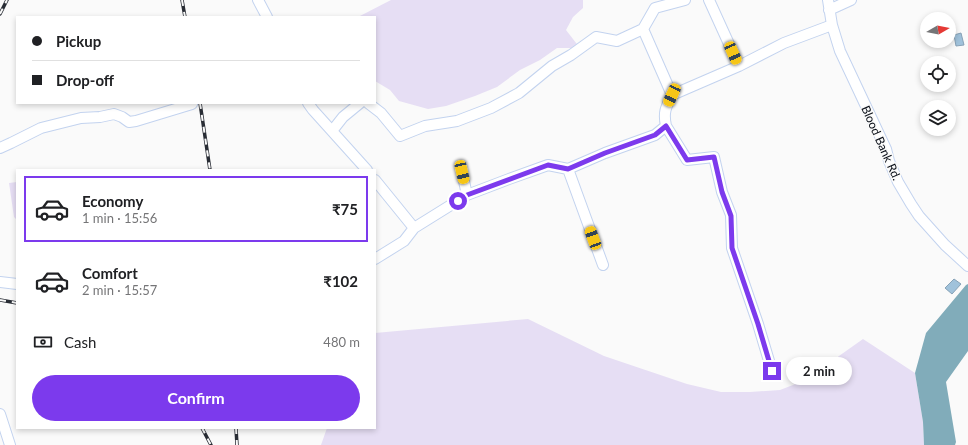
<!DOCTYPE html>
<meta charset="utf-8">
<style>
:root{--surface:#fff;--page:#f6f6f6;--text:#202124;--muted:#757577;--line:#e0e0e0;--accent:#7c3aed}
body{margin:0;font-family:Lato,sans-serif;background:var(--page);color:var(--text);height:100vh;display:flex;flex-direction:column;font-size:15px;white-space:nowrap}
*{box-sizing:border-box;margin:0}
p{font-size:13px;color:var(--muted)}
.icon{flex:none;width:22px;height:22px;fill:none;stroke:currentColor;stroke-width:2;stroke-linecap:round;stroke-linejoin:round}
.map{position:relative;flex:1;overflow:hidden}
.details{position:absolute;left:16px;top:169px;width:360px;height:260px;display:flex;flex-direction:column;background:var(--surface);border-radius:0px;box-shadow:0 2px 6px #0003}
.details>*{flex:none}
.top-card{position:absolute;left:16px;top:16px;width:360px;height:88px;border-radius:0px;box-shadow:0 2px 6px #0003;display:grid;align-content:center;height:88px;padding:0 16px;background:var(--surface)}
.needle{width:26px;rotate:81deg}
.controls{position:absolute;left:920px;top:12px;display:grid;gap:8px}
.controls a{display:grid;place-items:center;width:36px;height:36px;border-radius:50%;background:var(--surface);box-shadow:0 2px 6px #0003;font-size:20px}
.end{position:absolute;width:18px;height:18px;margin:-9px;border:5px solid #7c3aed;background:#fff;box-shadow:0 0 0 2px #fff}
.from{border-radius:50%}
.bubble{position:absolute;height:28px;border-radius:14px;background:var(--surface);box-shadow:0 2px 6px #0003;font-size:13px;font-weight:700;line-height:28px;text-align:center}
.car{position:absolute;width:12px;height:24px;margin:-12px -6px;border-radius:5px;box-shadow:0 0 3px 1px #0007;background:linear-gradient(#f5c518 24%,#345 0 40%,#f5c518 0 76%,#345 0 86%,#f5c518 0)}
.top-card b{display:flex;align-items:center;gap:14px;height:38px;font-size:15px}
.top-card b+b{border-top:1px solid var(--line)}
.top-card i{width:10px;height:10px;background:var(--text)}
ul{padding:7px 0 0;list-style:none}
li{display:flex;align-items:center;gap:12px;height:66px;margin:0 8px 6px;padding:0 8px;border:2px solid transparent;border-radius:0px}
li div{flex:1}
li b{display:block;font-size:15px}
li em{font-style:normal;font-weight:700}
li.selected{border-color:var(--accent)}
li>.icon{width:36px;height:36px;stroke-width:1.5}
.pay{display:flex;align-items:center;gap:10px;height:44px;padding:0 16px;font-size:15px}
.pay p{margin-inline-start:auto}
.button{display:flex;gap:8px;margin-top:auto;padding:8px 16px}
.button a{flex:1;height:46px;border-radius:24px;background:var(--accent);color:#fff;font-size:16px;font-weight:700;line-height:46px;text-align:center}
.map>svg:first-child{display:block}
</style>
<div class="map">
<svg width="968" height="445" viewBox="0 0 968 445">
<rect width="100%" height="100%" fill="#fafafa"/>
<path fill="#e6def4" d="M 391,0 L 583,0 L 583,8 L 573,17 L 566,30 L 580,48 L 557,48 L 540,60 L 520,70 L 497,87 L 475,96 L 446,106 L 428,109 L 399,101 L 390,90 L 375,81 L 375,17 L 358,17 Z
M 17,182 L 17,220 L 14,217 L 9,183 Z
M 528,319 L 604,356 L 687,384 L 721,392 L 750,392 L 780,390 L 811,378 L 839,356 L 863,339 L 915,373 L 923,422 L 924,445 L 321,445 L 327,428 L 375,428 L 375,333 Z"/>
<path fill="#81acba" d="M 968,284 L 968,351 L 946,382 L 956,442 L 955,445 L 924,445 L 923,422 L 915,373 L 926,333 L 966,285 Z"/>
<path fill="#a0c2db" stroke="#87a2b7" d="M 961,33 L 964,45 L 956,46 L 954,35 Z
M 954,279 L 961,284 L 952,294 L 945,288 Z"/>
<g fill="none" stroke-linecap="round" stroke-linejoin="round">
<g stroke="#c3d3ef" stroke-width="12">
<path id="minor" d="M 258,0 L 267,17
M 709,0 L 739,66
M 828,0 L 832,25 L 840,51 L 886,149 L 889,161 L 898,182 L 911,204 L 919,216 L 945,245 L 968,266
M 829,10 L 851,0
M 643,29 L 672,95
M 308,103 L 313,110 L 367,170
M 368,103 L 381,113 L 400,136 L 425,126 L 457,121 L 491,108 L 519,93 L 552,66 L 571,55 L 596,37 L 617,41 L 643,29 L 655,8 L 685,0
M 666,126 C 663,112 666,107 672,95 L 739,66 L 784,43 L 832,25
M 332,131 L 343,117 L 360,103
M 0,148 L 11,143 L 41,128 L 81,118 L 100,117 L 114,114 L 122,117 L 129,122 L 136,121 L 192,104
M 568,169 L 603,265
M 462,172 L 467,195
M 375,180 L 414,228 L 467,195 L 509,179 L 548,165 L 568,169 L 605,153 L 655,135 L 666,126 L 687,160 L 714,157 L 722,192 L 731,215 L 732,248 L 758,324 L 772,371
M 375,259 L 404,241 L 414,228
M 0,282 L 17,284
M 0,414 L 10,445"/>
</g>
<use href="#minor" stroke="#fff" stroke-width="10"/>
<g stroke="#292d35" stroke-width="3.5">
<path id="rail" d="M 182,0 L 185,17
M 0,14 L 7,0
M 200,103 L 210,170
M 0,300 L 17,303
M 202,428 L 211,445
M 236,428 L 237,445"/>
</g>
<use href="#rail" stroke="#fafafa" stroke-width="2" stroke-dasharray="6" stroke-linecap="butt"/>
</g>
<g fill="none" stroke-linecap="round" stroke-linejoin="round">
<path stroke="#7c3aed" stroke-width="5" d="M 458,201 L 467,195 L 548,165 L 568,169 L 605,153 L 655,135 L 666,126 L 687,160 L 714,157 L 722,192 L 731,216 L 732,248 L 758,324 L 772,371"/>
</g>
<g text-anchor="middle" stroke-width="3" stroke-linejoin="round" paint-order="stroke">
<g font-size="12" fill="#070c15" stroke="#fafafa">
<text transform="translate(881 143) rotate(66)" y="4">Blood Bank Rd.</text>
</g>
</g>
</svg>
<div class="controls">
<a><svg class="needle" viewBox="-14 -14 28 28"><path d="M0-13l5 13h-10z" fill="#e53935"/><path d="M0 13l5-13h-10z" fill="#757577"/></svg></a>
<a><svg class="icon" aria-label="locate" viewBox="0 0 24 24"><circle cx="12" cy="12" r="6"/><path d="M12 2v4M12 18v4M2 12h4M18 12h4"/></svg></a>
<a><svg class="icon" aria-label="layers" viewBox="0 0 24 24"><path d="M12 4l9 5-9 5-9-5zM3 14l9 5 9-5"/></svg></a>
</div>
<i class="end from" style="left:458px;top:201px"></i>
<i class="end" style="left:772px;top:371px"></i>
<div class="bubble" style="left:786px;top:357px;width:66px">2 min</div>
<i class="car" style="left:733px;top:53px;rotate:156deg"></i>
<i class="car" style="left:672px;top:95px;rotate:205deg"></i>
<i class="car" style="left:462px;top:172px;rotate:167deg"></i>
<i class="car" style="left:593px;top:238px;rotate:340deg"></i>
<div class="top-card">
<b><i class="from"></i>Pickup</b>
<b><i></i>Drop-off</b>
</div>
<section class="details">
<ul>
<li class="selected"><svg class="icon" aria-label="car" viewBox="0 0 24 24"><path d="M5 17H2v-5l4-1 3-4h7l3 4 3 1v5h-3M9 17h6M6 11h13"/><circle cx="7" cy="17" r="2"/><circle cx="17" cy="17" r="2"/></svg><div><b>Economy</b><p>1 min · 15:56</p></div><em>₹75</em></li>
<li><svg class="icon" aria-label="car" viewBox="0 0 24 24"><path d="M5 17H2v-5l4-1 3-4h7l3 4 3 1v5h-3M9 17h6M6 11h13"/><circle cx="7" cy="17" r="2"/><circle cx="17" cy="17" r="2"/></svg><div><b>Comfort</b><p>2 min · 15:57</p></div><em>₹102</em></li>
</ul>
<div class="pay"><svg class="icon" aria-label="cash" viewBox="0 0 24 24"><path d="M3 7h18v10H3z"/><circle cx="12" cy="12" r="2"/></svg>Cash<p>480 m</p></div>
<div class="button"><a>Confirm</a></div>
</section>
</div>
